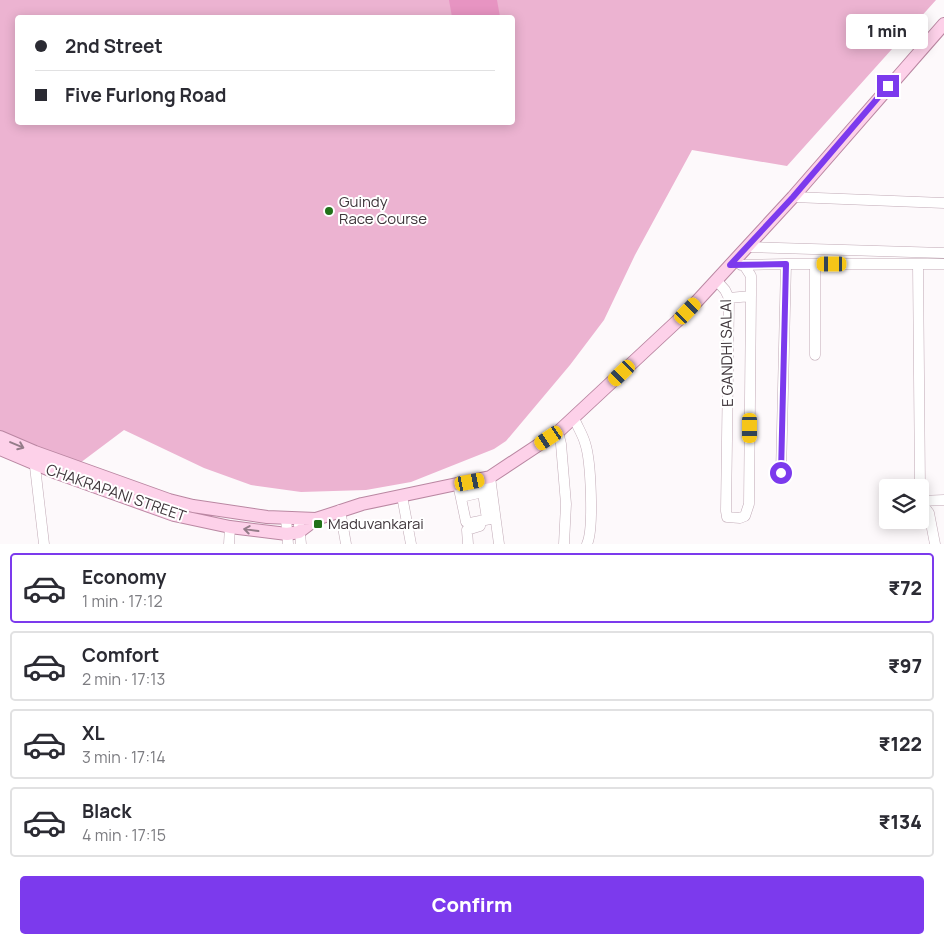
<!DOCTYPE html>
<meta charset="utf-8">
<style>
:root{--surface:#fff;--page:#f7f7f7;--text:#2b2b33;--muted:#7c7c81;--line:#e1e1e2;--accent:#7c3aed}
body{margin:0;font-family:Manrope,sans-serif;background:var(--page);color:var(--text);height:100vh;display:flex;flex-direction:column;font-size:19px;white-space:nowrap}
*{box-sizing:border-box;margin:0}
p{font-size:16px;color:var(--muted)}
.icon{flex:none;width:28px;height:28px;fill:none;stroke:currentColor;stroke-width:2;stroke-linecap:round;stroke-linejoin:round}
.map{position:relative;height:544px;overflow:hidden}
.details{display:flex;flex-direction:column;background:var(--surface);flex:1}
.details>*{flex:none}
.banner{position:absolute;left:15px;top:15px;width:500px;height:110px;border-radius:5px;box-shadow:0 2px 12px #0003;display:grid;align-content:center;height:110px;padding:0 20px;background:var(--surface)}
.fabs{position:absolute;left:879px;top:479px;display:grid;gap:10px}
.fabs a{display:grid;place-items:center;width:50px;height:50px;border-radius:5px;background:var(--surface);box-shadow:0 2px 12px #0003;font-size:25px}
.end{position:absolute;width:22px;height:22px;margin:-11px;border:6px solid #7c3aed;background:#fff;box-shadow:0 0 0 2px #fff}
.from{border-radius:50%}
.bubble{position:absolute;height:35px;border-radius:5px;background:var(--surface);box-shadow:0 2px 12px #0003;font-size:16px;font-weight:800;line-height:35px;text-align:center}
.car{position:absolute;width:15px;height:30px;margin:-15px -8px;border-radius:6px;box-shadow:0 0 4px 1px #0007;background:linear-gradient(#f5c518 24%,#345 0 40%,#f5c518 0 76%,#345 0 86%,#f5c518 0)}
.banner b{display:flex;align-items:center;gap:18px;height:48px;font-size:19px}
.banner b+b{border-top:1px solid var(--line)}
.banner i{width:12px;height:12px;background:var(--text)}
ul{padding:9px 0 0;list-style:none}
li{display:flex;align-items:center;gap:15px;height:70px;margin:0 10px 8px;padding:0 10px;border:2px solid var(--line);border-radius:5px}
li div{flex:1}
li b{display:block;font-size:19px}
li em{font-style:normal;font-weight:800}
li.selected{border-color:var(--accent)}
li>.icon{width:45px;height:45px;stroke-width:1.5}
.primary-button{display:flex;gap:10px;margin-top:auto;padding:10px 20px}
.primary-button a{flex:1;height:58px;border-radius:5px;background:var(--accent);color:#fff;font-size:20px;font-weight:800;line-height:58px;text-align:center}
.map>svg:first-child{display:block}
</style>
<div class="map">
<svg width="944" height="544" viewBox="0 0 944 544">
<rect width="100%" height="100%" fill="#fdf9fb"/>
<path fill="#ecb3d1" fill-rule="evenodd" d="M 0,0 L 936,0 L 787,166 L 692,150 L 635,255 L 604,320 L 570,365 L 506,441 L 494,449 L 411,482 L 366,490 L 301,492 L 251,485 L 204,468 L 124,430 L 80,463 L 0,436 ZM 18,18 L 512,18 L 512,122 L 18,122 Z"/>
<path fill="#e794c2" d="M 449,0 L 497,0 L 500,17 L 452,17 Z"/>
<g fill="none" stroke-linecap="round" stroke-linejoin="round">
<g stroke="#c1aab6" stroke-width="11">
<path id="minor" d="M 793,197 L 944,203
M 747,247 L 944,253
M 786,264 L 944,264
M 815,264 L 815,355
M 918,264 L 920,488
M 741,265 L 786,264 L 781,473
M 717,281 L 725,290 L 729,298 L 726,511 L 727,517 L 740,518 L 745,516 L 749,504 L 751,293 L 751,276 L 744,265
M 729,298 L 751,296
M 574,418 C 577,426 583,435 585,443 C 591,460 594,529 587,544
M 558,432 L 561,444 L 566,504 L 564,544
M 34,458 L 44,544
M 490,477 L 499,544
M 481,480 L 487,519
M 458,484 L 466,522 L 470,523 L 495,518
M 920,494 L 920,501 L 929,513 L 935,544
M 402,496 L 411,544
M 461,497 L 483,492
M 920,501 L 944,500
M 340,510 L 346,544
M 286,518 L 288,544
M 299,525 L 301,544
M 229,544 L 230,527
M 468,544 L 467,530 L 480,526"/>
</g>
<g stroke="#ba87a2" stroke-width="14">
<path id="major" d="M 0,437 L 35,452 L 169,500 L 193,506 L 267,517 L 316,519
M 0,449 L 57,473 L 174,515 L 230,527 L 287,534 L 299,532 L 316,519 L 362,504 L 490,477 L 558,432 L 688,311 L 793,197 L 944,24"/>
</g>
<use href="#minor" stroke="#fff" stroke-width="10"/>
<use href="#major" stroke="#fdd1e9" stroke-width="12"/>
</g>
<defs><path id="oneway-shaft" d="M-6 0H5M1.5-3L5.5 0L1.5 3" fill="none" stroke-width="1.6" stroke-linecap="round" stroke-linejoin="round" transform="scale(1.25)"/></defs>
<g stroke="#947c89">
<use href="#oneway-shaft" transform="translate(17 445) rotate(23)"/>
<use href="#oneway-shaft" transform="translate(251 530) rotate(-172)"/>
</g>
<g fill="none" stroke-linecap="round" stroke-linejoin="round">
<path stroke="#7c3aed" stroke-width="6" d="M 781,473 L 786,264 L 730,265 L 793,197 L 888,86"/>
</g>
<g fill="#227219" stroke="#fff" stroke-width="2">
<circle cx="329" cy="211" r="5"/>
<rect x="313" y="519" width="10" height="10" rx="2.5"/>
</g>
<g text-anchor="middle" stroke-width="4" stroke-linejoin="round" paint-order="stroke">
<g font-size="15" fill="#3f363b" stroke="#fff" text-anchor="start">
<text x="339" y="207">Guindy<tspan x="339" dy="17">Race Course</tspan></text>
<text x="328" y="529">Maduvankarai</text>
</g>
<g font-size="15" fill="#3f363b" stroke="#fff">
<text transform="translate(727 353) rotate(-91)" y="5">E GANDHI SALAI</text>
<text transform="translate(116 493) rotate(19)" y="5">CHAKRAPANI STREET</text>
</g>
</g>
</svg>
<div class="fabs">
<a><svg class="icon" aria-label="layers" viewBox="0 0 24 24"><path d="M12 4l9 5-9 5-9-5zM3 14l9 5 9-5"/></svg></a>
</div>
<i class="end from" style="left:781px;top:473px"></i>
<i class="end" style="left:888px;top:86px"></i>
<div class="bubble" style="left:846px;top:14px;width:82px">1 min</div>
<i class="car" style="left:832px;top:264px;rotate:270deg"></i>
<i class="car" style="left:688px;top:311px;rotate:44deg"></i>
<i class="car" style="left:622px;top:373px;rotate:226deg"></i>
<i class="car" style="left:750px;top:428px;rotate:180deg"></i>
<i class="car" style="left:549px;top:438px;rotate:236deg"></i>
<i class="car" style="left:470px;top:482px;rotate:79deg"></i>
<div class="banner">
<b><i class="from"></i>2nd Street</b>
<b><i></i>Five Furlong Road</b>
</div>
</div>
<section class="details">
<ul>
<li class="selected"><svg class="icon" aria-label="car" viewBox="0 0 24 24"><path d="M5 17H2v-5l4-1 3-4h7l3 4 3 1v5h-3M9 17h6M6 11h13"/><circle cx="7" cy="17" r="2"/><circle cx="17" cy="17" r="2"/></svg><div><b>Economy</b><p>1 min · 17:12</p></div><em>₹72</em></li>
<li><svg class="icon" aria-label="car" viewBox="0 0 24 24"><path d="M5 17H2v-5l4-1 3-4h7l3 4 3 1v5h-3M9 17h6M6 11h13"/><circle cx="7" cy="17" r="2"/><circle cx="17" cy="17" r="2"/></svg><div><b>Comfort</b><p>2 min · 17:13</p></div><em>₹97</em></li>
<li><svg class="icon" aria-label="car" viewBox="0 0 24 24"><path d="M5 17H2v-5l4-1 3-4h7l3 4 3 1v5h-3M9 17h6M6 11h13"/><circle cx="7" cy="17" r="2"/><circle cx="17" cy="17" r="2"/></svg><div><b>XL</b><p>3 min · 17:14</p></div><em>₹122</em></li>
<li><svg class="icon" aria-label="car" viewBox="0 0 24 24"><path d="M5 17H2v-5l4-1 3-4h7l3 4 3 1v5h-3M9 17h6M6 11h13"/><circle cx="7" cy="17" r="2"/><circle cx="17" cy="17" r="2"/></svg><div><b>Black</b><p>4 min · 17:15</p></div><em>₹134</em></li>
</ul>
<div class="primary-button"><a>Confirm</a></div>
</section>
